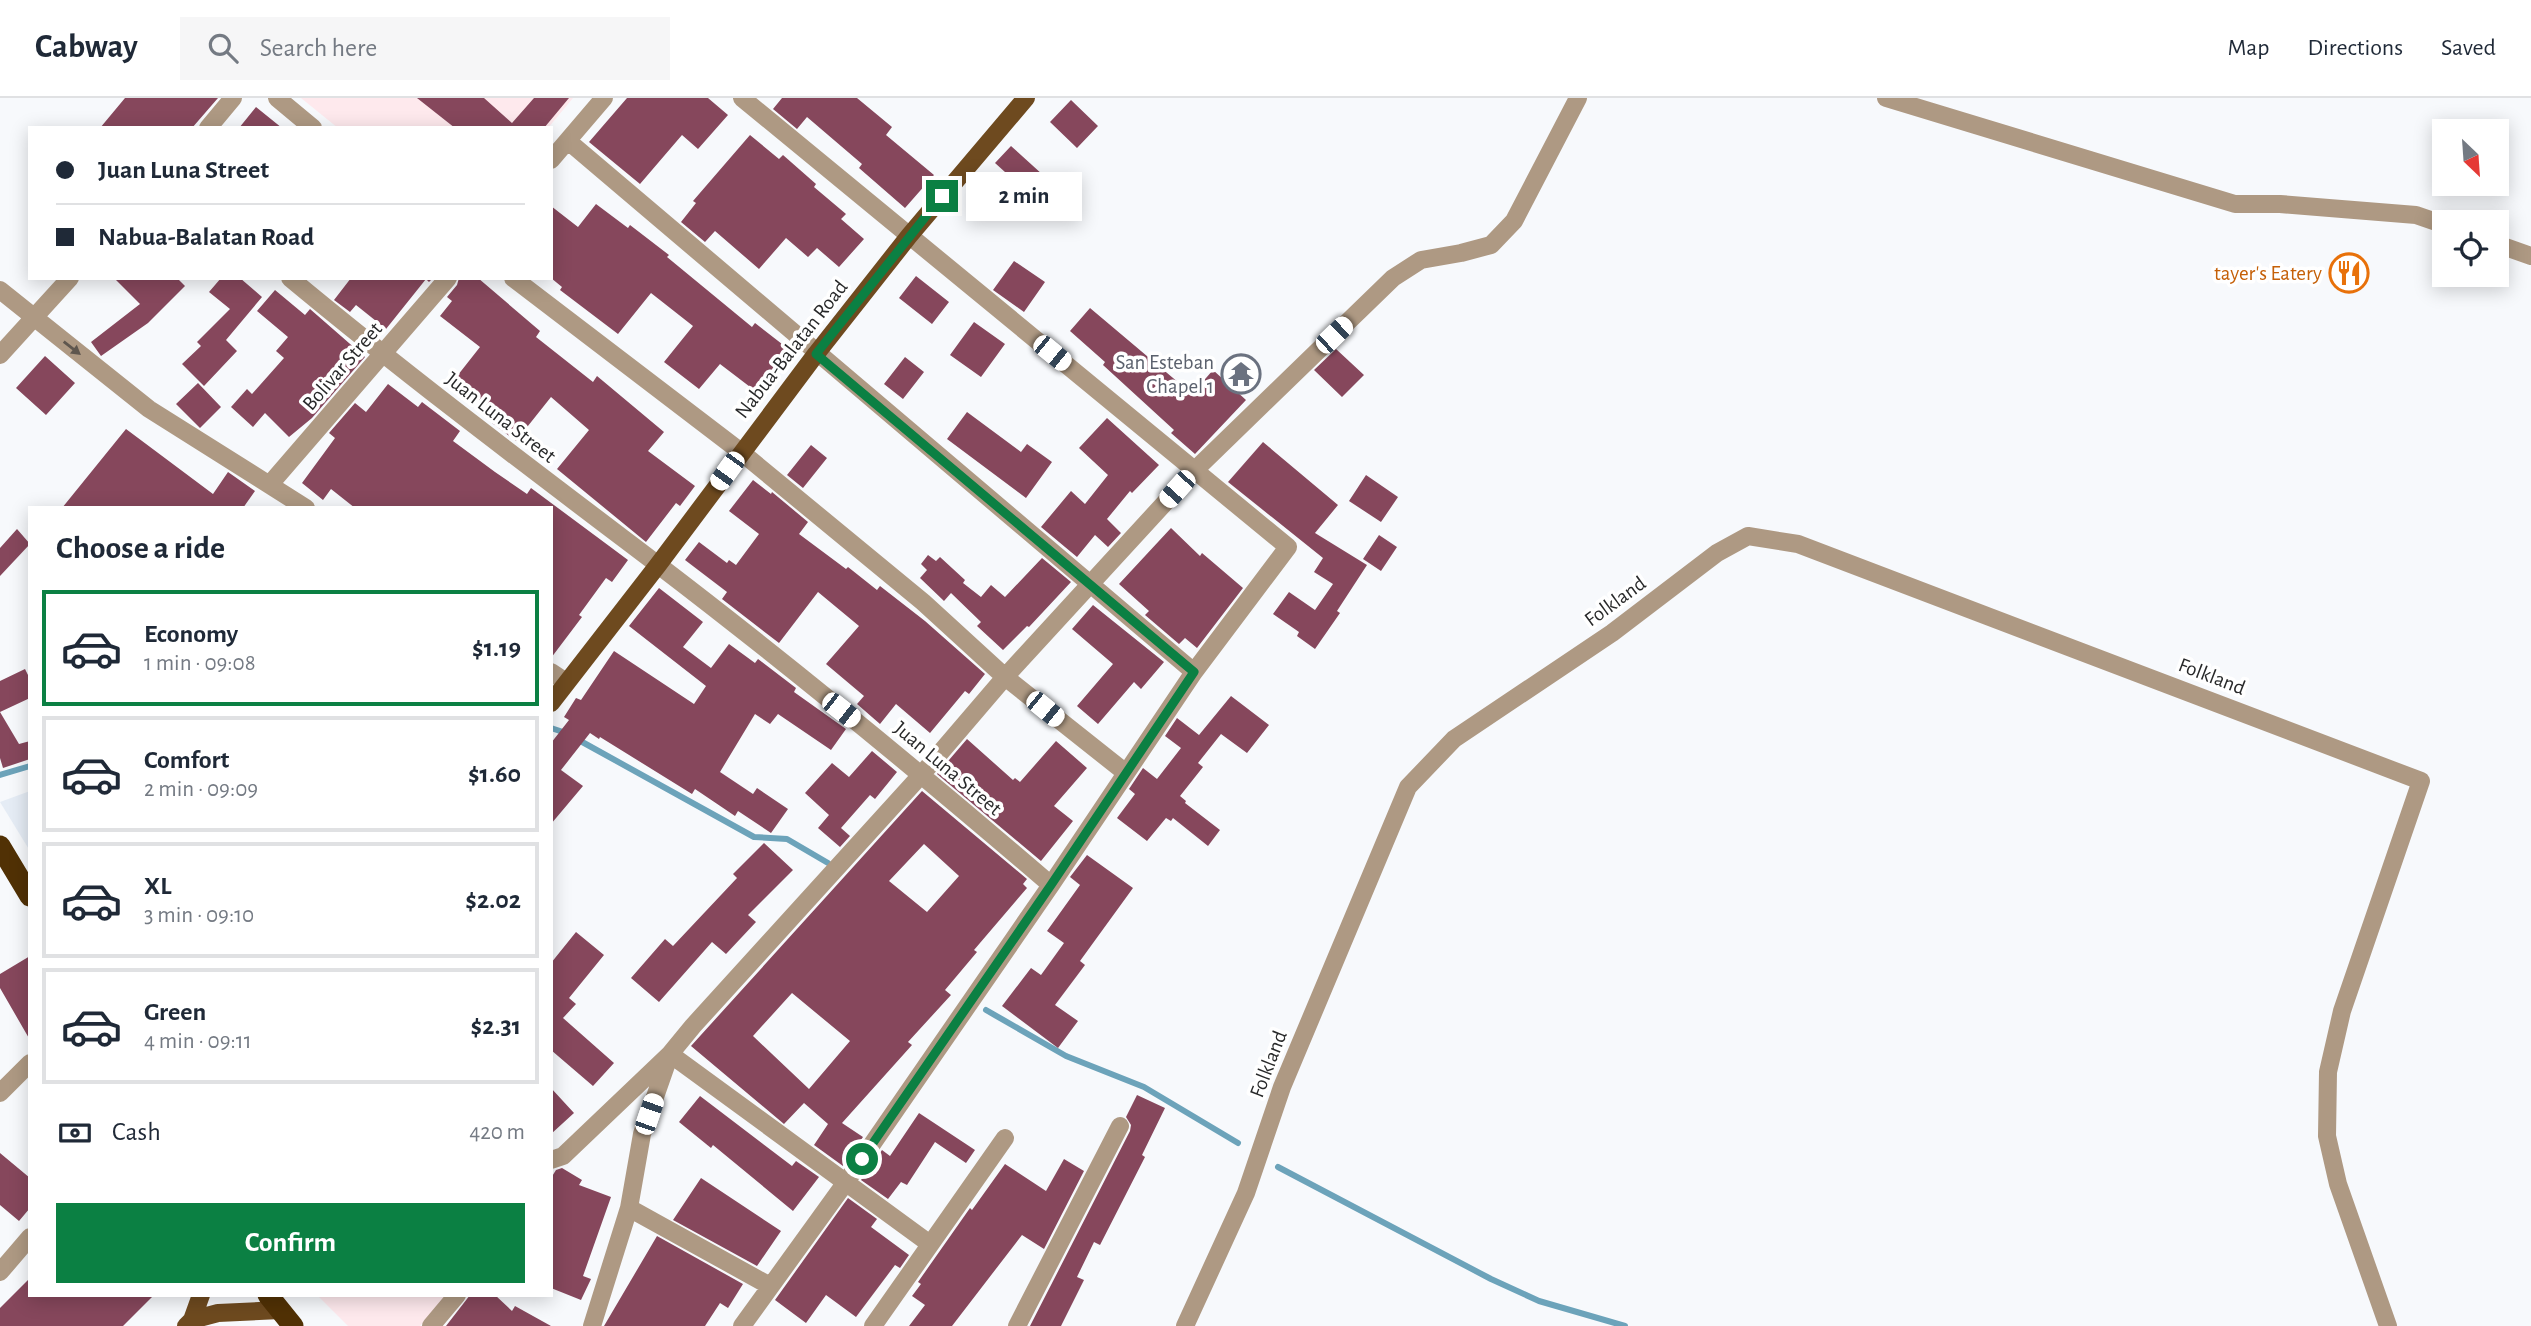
<!DOCTYPE html>
<meta charset="utf-8">
<style>
:root{--surface:#fff;--page:#f6f6f7;--text:#1f2937;--muted:#747a83;--line:#e0e1e3;--accent:#0b8043}
body{margin:0;font-family:"Alegreya Sans",sans-serif;background:var(--page);color:var(--text);height:100vh;display:flex;flex-direction:column;font-size:26px;white-space:nowrap}
*{box-sizing:border-box;margin:0}
p{font-size:23px;color:var(--muted)}
.icon{flex:none;width:38px;height:38px;fill:none;stroke:currentColor;stroke-width:2;stroke-linecap:round;stroke-linejoin:round}
.map{position:relative;flex:1;overflow:hidden}
.side{position:absolute;left:28px;top:408px;width:525px;height:791px;display:flex;flex-direction:column;background:var(--surface);border-radius:0px;box-shadow:0 4px 18px #0003}
.side>*{flex:none}
.guide{position:absolute;left:28px;top:28px;width:525px;height:154px;border-radius:0px;box-shadow:0 4px 18px #0003;display:grid;align-content:center;height:154px;padding:0 28px;background:var(--surface)}
.needle{width:46px;rotate:155deg}
.buttons{position:absolute;left:2432px;top:21px;display:grid;gap:14px}
.buttons a{display:grid;place-items:center;width:77px;height:77px;border-radius:0px;background:var(--surface);box-shadow:0 4px 18px #0003;font-size:35px}
.end{position:absolute;width:32px;height:32px;margin:-16px;border:9px solid #0b8043;background:#fff;box-shadow:0 0 0 4px #fff}
.from{border-radius:50%}
.bubble{position:absolute;height:49px;border-radius:0px;background:var(--surface);box-shadow:0 4px 18px #0003;font-size:23px;font-weight:600;line-height:49px;text-align:center}
.car{position:absolute;width:21px;height:42px;margin:-21px -10px;border-radius:9px;box-shadow:0 0 5px 2px #0007;background:linear-gradient(#fff 24%,#345 0 40%,#fff 0 76%,#345 0 86%,#fff 0)}
.guide b{display:flex;align-items:center;gap:24px;height:66px;font-size:26px}
.guide b+b{border-top:2px solid var(--line)}
.guide i{width:18px;height:18px;background:var(--text)}
ul{padding:0;list-style:none}
li{display:flex;align-items:center;gap:21px;height:116px;margin:0 14px 10px;padding:0 14px;border:4px solid var(--line);border-radius:0px}
li div{flex:1}
li b{display:block;font-size:26px}
li em{font-style:normal;font-weight:600}
li.on{border-color:var(--accent)}
li>.icon{width:63px;height:63px;stroke-width:1.5}
h2{padding:0 28px;font-size:32px;line-height:84px}
.pay{display:flex;align-items:center;gap:18px;height:77px;padding:0 28px;font-size:26px}
.pay p{margin-inline-start:auto}
.action{display:flex;gap:14px;margin-top:auto;padding:14px 28px}
.action a{flex:1;height:80px;border-radius:0px;background:var(--accent);color:#fff;font-size:28px;font-weight:600;line-height:80px;text-align:center}
header{display:flex;align-items:center;gap:42px;box-sizing:border-box;height:98px;padding:0 35px;background:var(--surface);border-bottom:2px solid var(--line)}
header strong{font-size:33px}
nav{display:flex;gap:38px;margin-inline-start:auto;font-size:24px}
.search{width:490px;height:63px;background:var(--page);display:flex;align-items:center;gap:18px;box-sizing:border-box;padding:0 24px;border-radius:0px;color:var(--muted);font-size:26px}
.map>svg:first-child{display:block}
</style>
<header>
<strong>Cabway</strong>
<div class="search"><svg class="icon" aria-label="search" viewBox="0 0 24 24"><circle cx="10" cy="10" r="6"/><path d="M15 15l6 6"/></svg>Search here</div>
<nav><a>Map</a><a>Directions</a><a>Saved</a></nav>
</header>
<div class="map">
<svg width="2531" height="1228" viewBox="0 0 2531 1228">
<rect width="100%" height="100%" fill="#f7f9fc"/>
<path fill="#e5ecf5" d="M 30,693 L 30,753 L 0,704 Z"/>
<path fill="#fee9ed" d="M 301,0 L 573,0 L 548,30 L 338,30 Z
M 317,1197 L 353,1199 L 447,1197 L 420,1228 L 348,1228 Z"/>
<g fill="none" stroke-linecap="round" stroke-linejoin="round">
<path stroke="#6ca3ba" stroke-width="6" d="M 551,630 L 566,635
M 575,640 L 754,739 L 787,741 L 828,765
M 0,677 L 30,668
M 986,912 L 1066,958 L 1144,989 L 1238,1045
M 1278,1069 L 1491,1181 L 1539,1203 L 1625,1228"/>
</g>
<path fill="#86475c" fill-rule="evenodd" d="M 125,0 L 218,0 L 192,30 L 100,30 Z
M 417,0 L 484,0 L 512,25 L 534,0 L 569,0 L 544,30 L 455,30 Z
M 627,0 L 708,0 L 728,17 L 698,51 L 682,37 L 640,86 L 589,44 Z
M 782,0 L 857,0 L 892,29 L 886,37 L 934,77 L 905,110 L 859,70 L 862,66 L 807,19 L 797,31 L 773,11 Z
M 1071,2 L 1098,28 L 1077,50 L 1050,24 Z
M 256,9 L 282,30 L 239,30 Z
M 750,37 L 779,61 L 783,57 L 816,86 L 814,89 L 846,116 L 841,121 L 864,141 L 839,169 L 817,150 L 808,159 L 786,140 L 759,171 L 715,133 L 705,144 L 681,124 L 696,105 L 693,103 Z
M 1011,48 L 1043,77 L 1027,94 L 995,65 Z
M 596,106 L 628,130 L 630,127 L 669,157 L 667,159 L 752,229 L 755,225 L 791,253 L 758,295 L 720,266 L 699,291 L 664,264 L 693,228 L 651,195 L 618,236 L 560,192 L 562,189 L 551,180 L 551,108 L 578,129 Z
M 1014,163 L 1045,184 L 1024,214 L 993,192 Z
M 916,178 L 949,204 L 932,226 L 899,200 Z
M 114,180 L 177,180 L 185,188 L 148,225 L 101,258 L 91,244 L 140,206 Z
M 221,180 L 240,180 L 262,199 L 226,242 L 237,253 L 204,288 L 182,266 L 201,248 L 197,244 L 230,211 L 209,194 Z
M 351,180 L 433,180 L 429,184 L 426,181 L 386,231 L 356,207 L 350,214 L 334,202 Z
M 459,180 L 478,180 L 540,233 L 536,239 L 593,284 L 597,278 L 664,334 L 648,353 L 695,388 L 680,408 L 676,405 L 646,444 L 557,371 L 589,332 L 551,299 L 516,343 L 492,325 L 498,317 L 454,282 L 480,249 L 440,218 L 452,203 L 447,199 L 457,187 Z
M 275,192 L 305,217 L 310,211 L 365,259 L 312,320 L 289,339 L 265,315 L 253,329 L 231,309 L 247,291 L 252,296 L 284,260 L 276,253 L 288,239 L 257,213 Z
M 1090,210 L 1192,296 L 1213,272 L 1246,302 L 1195,356 L 1171,335 L 1174,332 L 1103,267 L 1105,264 L 1070,233 Z
M 974,224 L 1005,246 L 981,279 L 950,257 Z
M 1336,251 L 1364,277 L 1342,299 L 1314,272 Z
M 45,258 L 75,285 L 46,317 L 16,290 Z
M 905,259 L 924,274 L 903,301 L 884,286 Z
M 198,285 L 221,309 L 200,330 L 176,306 Z
M 388,286 L 418,309 L 422,304 L 460,333 L 453,343 L 495,374 L 527,396 L 531,390 L 628,462 L 612,484 L 606,480 L 579,517 L 582,519 L 551,560 L 551,410 L 355,410 L 331,391 L 323,402 L 302,385 L 335,340 L 329,335 L 355,305 L 366,314 Z
M 967,314 L 1021,354 L 1027,346 L 1052,364 L 1026,400 L 947,341 Z
M 1107,320 L 1159,367 L 1132,395 L 1130,393 L 1107,421 L 1121,435 L 1108,449 L 1095,437 L 1077,459 L 1041,429 L 1071,393 L 1085,406 L 1108,377 L 1079,350 Z
M 126,331 L 213,396 L 228,374 L 255,393 L 243,410 L 62,410 Z
M 1263,344 L 1338,407 L 1315,435 L 1367,467 L 1337,513 L 1340,515 L 1315,551 L 1297,538 L 1299,534 L 1273,516 L 1289,494 L 1315,512 L 1333,486 L 1314,474 L 1323,460 L 1228,384 Z
M 811,347 L 827,360 L 803,390 L 787,377 Z
M 1366,377 L 1398,399 L 1381,424 L 1349,403 Z
M 753,382 L 771,396 L 772,394 L 808,424 L 799,436 L 846,471 L 848,469 L 877,492 L 880,488 L 925,523 L 985,576 L 969,596 L 965,593 L 930,635 L 896,606 L 880,626 L 857,606 L 864,598 L 826,566 L 859,528 L 818,494 L 779,545 L 722,501 L 727,494 L 685,462 L 699,444 L 727,465 L 729,462 L 736,467 L 759,436 L 729,413 Z
M 1171,430 L 1200,458 L 1202,455 L 1243,490 L 1197,550 L 1185,540 L 1179,546 L 1145,517 L 1149,513 L 1119,486 Z
M 17,431 L 30,446 L 0,478 L 0,450 Z
M 1379,437 L 1397,449 L 1381,473 L 1363,461 Z
M 928,457 L 936,463 L 940,459 L 965,482 L 963,485 L 981,499 L 991,487 L 1005,499 L 1042,460 L 1071,484 L 1029,529 L 1027,528 L 1003,552 L 977,528 L 981,524 L 951,495 L 944,503 L 920,480 L 927,472 L 921,466 Z
M 659,490 L 703,524 L 683,549 L 711,570 L 729,546 L 755,565 L 758,561 L 796,590 L 794,594 L 846,631 L 831,652 L 778,616 L 770,626 L 755,616 L 720,674 L 753,696 L 757,690 L 788,711 L 771,735 L 738,713 L 735,718 L 695,691 L 692,696 L 600,639 L 599,641 L 590,635 L 561,672 L 583,688 L 551,726 L 551,645 L 569,622 L 564,619 L 576,600 L 581,602 L 614,553 L 694,606 L 706,588 L 629,528 Z
M 1093,507 L 1164,564 L 1141,591 L 1134,584 L 1098,626 L 1077,608 L 1113,566 L 1072,531 Z
M 25,571 L 30,581 L 30,600 L 0,614 L 19,646 L 30,643 L 30,661 L 3,670 L 0,660 L 0,583 Z
M 1231,598 L 1269,627 L 1247,655 L 1221,636 L 1198,665 L 1203,669 L 1180,698 L 1186,703 L 1185,705 L 1220,732 L 1208,748 L 1173,720 L 1171,723 L 1166,720 L 1147,743 L 1117,720 L 1135,696 L 1129,691 L 1143,670 L 1157,681 L 1181,650 L 1165,638 L 1177,620 L 1199,637 Z
M 967,641 L 1013,682 L 1015,680 L 1020,684 L 1056,643 L 1087,670 L 1054,708 L 1073,723 L 1041,763 L 937,676 Z
M 872,653 L 897,674 L 875,701 L 870,697 L 841,730 L 850,738 L 840,749 L 818,730 L 829,717 L 805,695 L 832,665 L 849,679 Z
M 922,693 L 1027,781 L 1023,786 L 1027,790 L 974,852 L 977,854 L 945,892 L 951,897 L 908,944 L 912,947 L 842,1025 L 863,1039 L 843,1068 L 814,1047 L 828,1026 L 804,1005 L 784,1026 L 691,948 ZM 924,746 L 959,778 L 927,814 L 889,783 ZM 792,895 L 850,943 L 809,991 L 753,938 Z
M 764,745 L 793,772 L 748,817 L 756,824 L 726,856 L 712,844 L 659,904 L 631,880 L 665,841 L 673,848 L 737,780 L 733,776 Z
M 1087,757 L 1133,790 L 1080,863 L 1085,867 L 1055,907 L 1078,923 L 1058,950 L 1002,908 L 1031,870 L 1041,877 L 1064,845 L 1047,833 L 1080,787 L 1070,779 Z
M 576,834 L 604,857 L 569,900 L 576,906 L 563,920 L 614,965 L 593,988 L 551,952 L 551,865 Z
M 30,858 L 30,942 L 0,890 L 0,876 Z
M 551,990 L 574,1015 L 551,1036 Z
M 1137,997 L 1165,1010 L 1142,1057 L 1145,1059 L 1100,1147 L 1094,1144 L 1077,1179 L 1084,1182 L 1061,1228 L 1030,1228 L 1130,1033 L 1131,1027 L 1126,1019 Z
M 700,998 L 792,1068 L 796,1063 L 819,1079 L 793,1113 L 713,1047 L 711,1050 L 679,1024 Z
M 919,1015 L 975,1052 L 966,1065 L 935,1044 L 907,1087 L 901,1084 L 888,1101 L 861,1082 L 882,1052 L 890,1058 Z
M 0,1055 L 30,1080 L 30,1110 L 19,1123 L 0,1107 Z
M 1064,1061 L 1084,1073 L 1044,1151 L 1022,1137 L 952,1228 L 909,1228 L 925,1207 L 912,1198 L 921,1186 L 918,1184 L 970,1110 L 972,1112 L 1005,1066 L 1046,1093 Z
M 562,1070 L 582,1082 L 579,1087 L 611,1099 L 583,1178 L 591,1181 L 581,1202 L 551,1190 L 551,1080 L 556,1072 Z
M 701,1080 L 781,1133 L 757,1168 L 673,1122 Z
M 848,1100 L 877,1121 L 871,1129 L 909,1157 L 900,1170 L 895,1167 L 856,1219 L 826,1197 L 806,1225 L 775,1202 Z
M 657,1138 L 743,1186 L 728,1210 L 720,1205 L 705,1228 L 604,1228 Z
M 30,1180 L 30,1197 L 154,1197 L 123,1228 L 0,1228 L 0,1210 Z
M 470,1197 L 495,1197 L 512,1213 L 515,1208 L 551,1228 L 446,1228 Z"/>
<g fill="none" stroke-linecap="round" stroke-linejoin="round">
<path stroke="#ae9983" stroke-width="18" d="M 277,0 L 313,30
M 1886,0 L 2235,106 L 2280,106 L 2416,117 L 2445,127
M 208,30 L 233,0
M 568,43 L 1194,574
M 551,62 L 604,0
M 2497,146 L 2531,158
M 290,180 C 409,279 533,372 657,466 C 792,569 923,677 1051,787
M 513,180 L 741,354 L 923,504 L 1005,579 L 1126,675
M 0,192 L 149,311 L 306,410
M 0,257 L 70,180
M 271,385 L 448,180
M 551,574 L 566,584
M 0,995 L 30,965
M 551,1062 L 563,1058 L 670,956 L 693,928 L 922,676 L 1005,579 L 1195,372 L 1393,180 L 1421,162 L 1461,155 L 1491,147 L 1514,123 L 1578,0
M 629,1110 L 770,1188
M 0,1174 L 30,1139
M 431,1228 L 457,1197
M 592,1228 L 629,1110 L 642,1036 L 670,956 L 930,1146
M 742,1228 L 846,1084 L 1051,787 L 1194,574 L 1288,449 L 742,0
M 873,1228 L 1005,1040
M 1017,1228 L 1120,1028
M 1185,1228 L 1246,1095 L 1282,989 L 1408,689 L 1454,641 L 1612,535 L 1717,455 L 1748,438 L 1798,446 L 2421,683 L 2342,913 L 2328,974 L 2327,1038 L 2338,1086 L 2388,1228"/>
<path stroke="#6e4a1f" stroke-width="18" d="M 551,605 L 658,467 L 816,256 L 909,138 L 1026,0
M 192,1222 L 218,1215 L 280,1212
M 186,1228 L 192,1222 L 201,1197"/>
<path stroke="#513105" stroke-width="21" d="M 0,748 L 30,798
M 268,1197 L 293,1228"/>
</g>
<defs><path id="oneway-solid" d="M-6-.8H1V-3.2L6.5 0L1 3.2V.8H-6Z" transform="scale(1.75)"/></defs>
<use fill="#5e564e" href="#oneway-solid" transform="translate(72 250) rotate(38)"/>
<g fill="none" stroke-linecap="round" stroke-linejoin="round">
<path stroke="#0b8043" stroke-width="9" d="M 862,1061 L 1051,787 L 1194,574 L 816,256 L 942,98"/>
</g>
<defs>
<g id="restaurant-ring" transform="scale(2.0125)"><circle r="9.5" fill="#fff" stroke="#e8710a" stroke-width="1.5"/><path d="M-5-6h1v4h1v-4h1v4h1v-4h1v5L-1.5 .5V6h-2V.5L-5-1ZM5-6V6H3V1.5H1.5Q1.5-4 5-6Z" fill="#e8710a"/></g>
<g id="temple-ring" transform="scale(2.0125)"><circle r="9.5" fill="#fff" stroke="#6b7280" stroke-width="1.5"/><path d="M0-6L5-2H3V0L6.5 2.5H4V6H1.5V3h-3V6H-4V2.5H-6.5L-3 0V-2H-5Z" fill="#6b7280"/></g>
</defs>
<g fill-rule="evenodd">
<use href="#restaurant-ring" x="2349" y="175"/>
<use href="#temple-ring" x="1241" y="276"/>
</g>
<g text-anchor="middle" stroke-width="7" stroke-linejoin="round" paint-order="stroke">
<g font-size="21" fill="#c56008" stroke="#fff" text-anchor="end">
<text x="2322" y="182">tayer's Eatery</text>
</g>
<g font-size="21" fill="#28292a" stroke="#fff">
<text transform="translate(791 251) rotate(-52)" y="7">Nabua-Balatan Road</text>
<text transform="translate(342 268) rotate(-49)" y="7">Bolivar Street</text>
<text transform="translate(501 319) rotate(38)" y="7">Juan Luna Street</text>
<text transform="translate(1615 503) rotate(-36)" y="7">Folkland</text>
<text transform="translate(2212 578) rotate(21)" y="7">Folkland</text>
<text transform="translate(948 670) rotate(40)" y="7">Juan Luna Street</text>
<text transform="translate(1268 966) rotate(-69)" y="7">Folkland</text>
</g>
<g font-size="21" fill="#5b616d" stroke="#fff" text-anchor="end">
<text x="1214" y="271">San Esteban<tspan x="1214" dy="24">Chapel 1</tspan></text>
</g>
</g>
</svg>
<div class="buttons">
<a><svg class="needle" viewBox="-14 -14 28 28"><path d="M0-13l5 13h-10z" fill="#e53935"/><path d="M0 13l5-13h-10z" fill="#747a83"/></svg></a>
<a><svg class="icon" aria-label="locate" viewBox="0 0 24 24"><circle cx="12" cy="12" r="6"/><path d="M12 2v4M12 18v4M2 12h4M18 12h4"/></svg></a>
</div>
<i class="end from" style="left:862px;top:1061px"></i>
<i class="end" style="left:942px;top:98px"></i>
<div class="bubble" style="left:966px;top:74px;width:116px">2 min</div>
<i class="car" style="left:1334px;top:237px;rotate:46deg"></i>
<i class="car" style="left:1052px;top:255px;rotate:129deg"></i>
<i class="car" style="left:727px;top:373px;rotate:216deg"></i>
<i class="car" style="left:1177px;top:391px;rotate:222deg"></i>
<i class="car" style="left:1045px;top:611px;rotate:129deg"></i>
<i class="car" style="left:841px;top:612px;rotate:128deg"></i>
<i class="car" style="left:649px;top:1016px;rotate:19deg"></i>
<div class="guide">
<b><i class="from"></i>Juan Luna Street</b>
<b><i></i>Nabua-Balatan Road</b>
</div>
<section class="side">
<h2>Choose a ride</h2>
<ul>
<li class="on"><svg class="icon" aria-label="car" viewBox="0 0 24 24"><path d="M5 17H2v-5l4-1 3-4h7l3 4 3 1v5h-3M9 17h6M6 11h13"/><circle cx="7" cy="17" r="2"/><circle cx="17" cy="17" r="2"/></svg><div><b>Economy</b><p>1 min · 09:08</p></div><em>$1.19</em></li>
<li><svg class="icon" aria-label="car" viewBox="0 0 24 24"><path d="M5 17H2v-5l4-1 3-4h7l3 4 3 1v5h-3M9 17h6M6 11h13"/><circle cx="7" cy="17" r="2"/><circle cx="17" cy="17" r="2"/></svg><div><b>Comfort</b><p>2 min · 09:09</p></div><em>$1.60</em></li>
<li><svg class="icon" aria-label="car" viewBox="0 0 24 24"><path d="M5 17H2v-5l4-1 3-4h7l3 4 3 1v5h-3M9 17h6M6 11h13"/><circle cx="7" cy="17" r="2"/><circle cx="17" cy="17" r="2"/></svg><div><b>XL</b><p>3 min · 09:10</p></div><em>$2.02</em></li>
<li><svg class="icon" aria-label="car" viewBox="0 0 24 24"><path d="M5 17H2v-5l4-1 3-4h7l3 4 3 1v5h-3M9 17h6M6 11h13"/><circle cx="7" cy="17" r="2"/><circle cx="17" cy="17" r="2"/></svg><div><b>Green</b><p>4 min · 09:11</p></div><em>$2.31</em></li>
</ul>
<div class="pay"><svg class="icon" aria-label="cash" viewBox="0 0 24 24"><path d="M3 7h18v10H3z"/><circle cx="12" cy="12" r="2"/></svg>Cash<p>420 m</p></div>
<div class="action"><a>Confirm</a></div>
</section>
</div>
